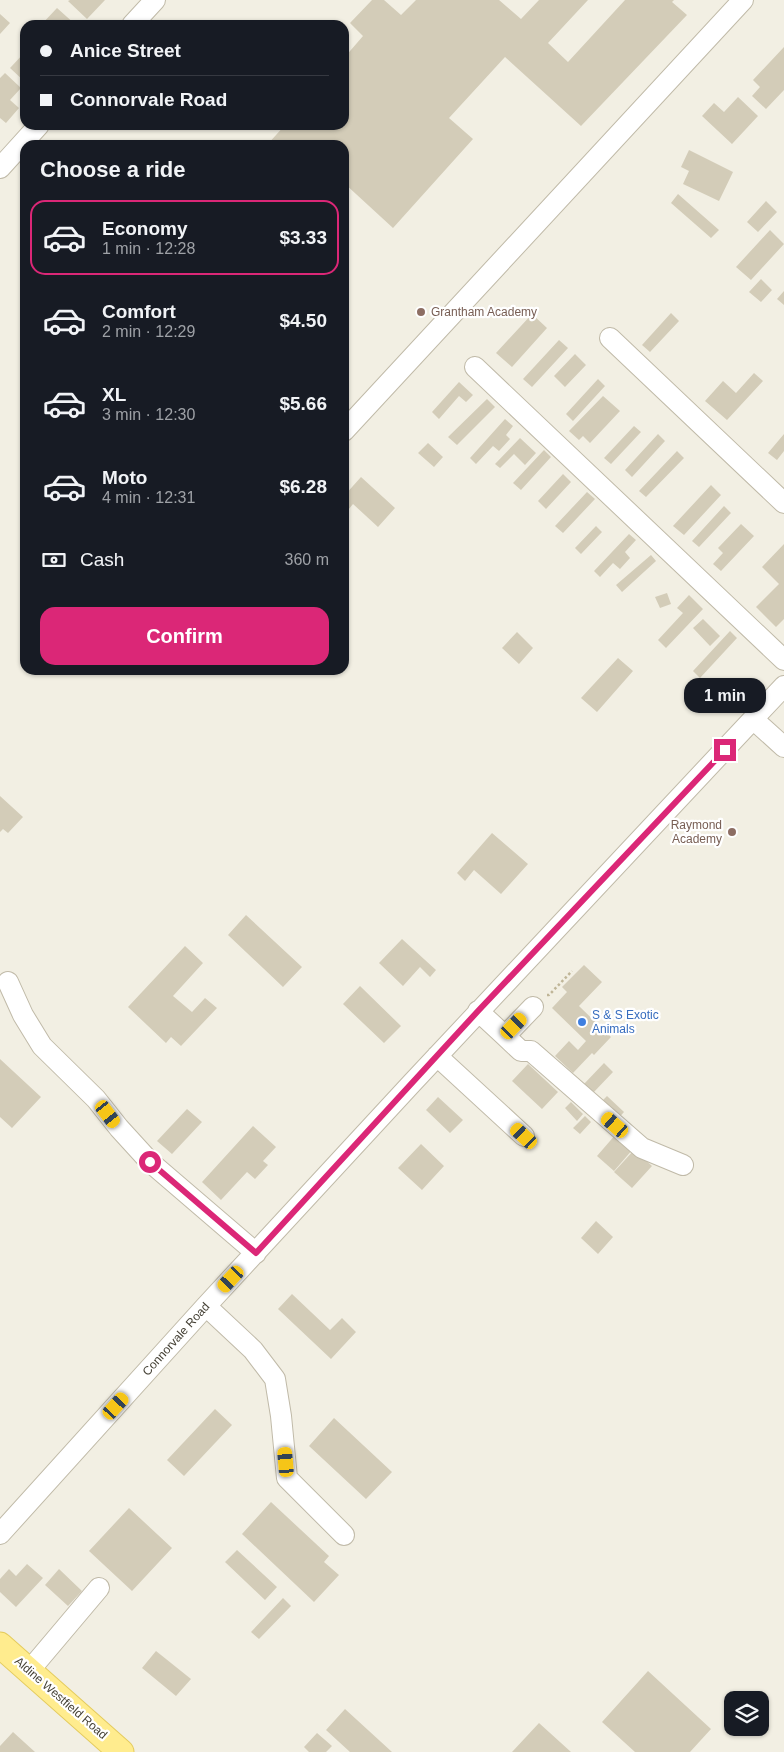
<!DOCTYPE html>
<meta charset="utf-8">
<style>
:root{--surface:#171b24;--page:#242831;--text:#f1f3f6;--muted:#9ea1a6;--line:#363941;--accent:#db2777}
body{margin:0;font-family:Arial,sans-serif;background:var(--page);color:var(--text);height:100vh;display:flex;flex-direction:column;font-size:19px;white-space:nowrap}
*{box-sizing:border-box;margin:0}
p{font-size:16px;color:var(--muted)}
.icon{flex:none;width:28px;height:28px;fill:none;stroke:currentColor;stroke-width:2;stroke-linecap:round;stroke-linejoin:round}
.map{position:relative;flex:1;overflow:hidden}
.details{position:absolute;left:20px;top:140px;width:329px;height:535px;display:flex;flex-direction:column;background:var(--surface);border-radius:15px;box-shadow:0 1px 4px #0004}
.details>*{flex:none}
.hud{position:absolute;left:20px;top:20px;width:329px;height:110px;border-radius:15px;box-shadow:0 1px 4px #0004;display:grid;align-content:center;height:110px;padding:0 20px;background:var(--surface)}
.controls{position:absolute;left:724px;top:1691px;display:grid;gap:10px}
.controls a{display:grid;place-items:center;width:45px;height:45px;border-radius:10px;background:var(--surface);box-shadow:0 1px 4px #0004;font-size:25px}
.end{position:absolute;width:22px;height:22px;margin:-11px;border:6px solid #db2777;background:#fff;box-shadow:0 0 0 2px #fff}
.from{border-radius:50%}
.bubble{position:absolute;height:35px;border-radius:15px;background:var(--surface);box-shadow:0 1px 4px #0004;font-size:16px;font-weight:600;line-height:35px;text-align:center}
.car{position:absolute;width:15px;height:30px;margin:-15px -8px;border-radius:6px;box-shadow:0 0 4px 1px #0007;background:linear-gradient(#f5c518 24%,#345 0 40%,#f5c518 0 76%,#345 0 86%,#f5c518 0)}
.hud b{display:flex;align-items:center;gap:18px;height:48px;font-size:19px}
.hud b+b{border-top:1px solid var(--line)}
.hud i{width:12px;height:12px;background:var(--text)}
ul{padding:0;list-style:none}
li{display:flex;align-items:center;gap:15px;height:75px;margin:0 10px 8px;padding:0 10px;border:2px solid transparent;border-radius:15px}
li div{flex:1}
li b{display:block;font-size:19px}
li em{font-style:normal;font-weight:600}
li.selected{border-color:var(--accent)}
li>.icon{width:45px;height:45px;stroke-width:1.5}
h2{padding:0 20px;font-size:22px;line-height:60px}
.pay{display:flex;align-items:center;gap:12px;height:55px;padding:0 20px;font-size:19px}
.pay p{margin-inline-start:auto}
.action{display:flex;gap:10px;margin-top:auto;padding:10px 20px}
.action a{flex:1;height:58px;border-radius:15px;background:var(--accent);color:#fff;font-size:20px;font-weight:600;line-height:58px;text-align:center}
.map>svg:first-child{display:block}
</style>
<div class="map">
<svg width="784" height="1752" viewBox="0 0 784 1752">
<rect width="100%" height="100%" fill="#f2efe3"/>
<path fill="#d3ccb8" d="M 70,0 L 105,0 L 87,19 L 68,1 Z
M 372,0 L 384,0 L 401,15 L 416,0 L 499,0 L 521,19 L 539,0 L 588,0 L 548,43 L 568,62 L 625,0 L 674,0 L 672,2 L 687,15 L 581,126 L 505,57 L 449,118 L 473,139 L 393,228 L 344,183 L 344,145 L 267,145 L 285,125 L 344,125 L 344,58 L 363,36 L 350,23 Z
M 57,8 L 76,25 L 41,25 Z
M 0,14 L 10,23 L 0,34 Z
M 784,47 L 784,90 L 766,109 L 752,96 L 760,87 L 753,80 Z
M 25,52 L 25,82 L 10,68 Z
M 5,73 L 21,88 L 10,100 L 19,108 L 6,123 L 0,118 L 0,78 Z
M 738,97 L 758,116 L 732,144 L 702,116 L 714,103 L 724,112 Z
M 689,150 L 733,172 L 719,201 L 683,184 L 689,171 L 681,167 Z
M 678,194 L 719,230 L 711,238 L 671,203 Z
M 766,201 L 777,212 L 758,232 L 747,222 Z
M 770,230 L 784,244 L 751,280 L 736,267 Z
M 761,279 L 772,290 L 761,302 L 749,292 Z
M 784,291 L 784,305 L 777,299 Z
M 671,313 L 679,321 L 650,352 L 642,345 Z
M 532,314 L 547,328 L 512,367 L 496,353 Z
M 559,340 L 568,348 L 532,387 L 523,379 Z
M 575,354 L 586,365 L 565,387 L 554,376 Z
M 754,373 L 763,381 L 727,420 L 705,401 L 723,381 L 736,393 Z
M 598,379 L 605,386 L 573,421 L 566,414 Z
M 459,382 L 473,395 L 466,402 L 459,396 L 439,419 L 432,412 Z
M 603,396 L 620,411 L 590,443 L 583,436 L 579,440 L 569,431 Z
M 487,399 L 495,407 L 457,445 L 448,437 Z
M 505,419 L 513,426 L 506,435 L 510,439 L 499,451 L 493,446 L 476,464 L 470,458 Z
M 634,426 L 641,432 L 611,464 L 604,458 Z
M 658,434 L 665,441 L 632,477 L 625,470 Z
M 784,434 L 784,451 L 777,460 L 768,453 Z
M 520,438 L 536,453 L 525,465 L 514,454 L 500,468 L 495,464 Z
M 428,443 L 443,457 L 434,467 L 418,453 Z
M 544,450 L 551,457 L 521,490 L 513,483 Z
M 677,451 L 684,458 L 646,497 L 639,491 Z
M 563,474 L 571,482 L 546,509 L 538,501 Z
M 361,477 L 395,508 L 378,527 L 353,504 L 344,515 L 344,496 Z
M 711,485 L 721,495 L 684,535 L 673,526 Z
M 587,492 L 595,499 L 563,533 L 555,526 Z
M 724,506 L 731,513 L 699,547 L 692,541 Z
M 741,524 L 754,536 L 721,571 L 713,564 L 723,553 L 718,548 Z
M 596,526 L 602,532 L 581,554 L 575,548 Z
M 629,534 L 636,540 L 625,552 L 630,558 L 620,569 L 613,563 L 600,577 L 594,571 Z
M 784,544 L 784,619 L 776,627 L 756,607 L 779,584 L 762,567 Z
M 651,555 L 656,561 L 622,592 L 616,585 Z
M 667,593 L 671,604 L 660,608 L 655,597 Z
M 689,595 L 703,609 L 666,648 L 658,640 L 683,613 L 677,608 Z
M 703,619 L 720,636 L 710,646 L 693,628 Z
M 730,631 L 737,638 L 700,678 L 693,671 Z
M 517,632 L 533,648 L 519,664 L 502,648 Z
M 618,658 L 633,671 L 597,712 L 581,698 Z
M 0,796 L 23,817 L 8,833 L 3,829 L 0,832 Z
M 492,833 L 528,864 L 501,894 L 474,870 L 465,881 L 457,873 Z
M 246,915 L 302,967 L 283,987 L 228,935 Z
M 402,939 L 436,970 L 430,977 L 420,967 L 403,986 L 379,963 Z
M 185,946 L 203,963 L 173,996 L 192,1012 L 205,998 L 217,1008 L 181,1046 L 171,1037 L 166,1043 L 128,1007 Z
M 584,965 L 602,982 L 579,1006 L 611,1037 L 594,1055 L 592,1053 L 573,1073 L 555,1056 L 569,1041 L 578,1050 L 586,1041 L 552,1008 L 567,992 L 562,987 Z
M 360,986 L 401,1026 L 384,1043 L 343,1004 Z
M 0,1059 L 41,1097 L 12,1128 L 0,1117 Z
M 604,1063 L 613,1072 L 593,1093 L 584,1084 Z
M 528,1064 L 558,1092 L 542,1109 L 512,1081 Z
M 607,1096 L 624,1112 L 616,1121 L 598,1105 Z
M 438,1097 L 463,1120 L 450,1133 L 426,1110 Z
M 571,1102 L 583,1114 L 577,1121 L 565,1108 Z
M 187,1109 L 202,1122 L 172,1154 L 157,1141 Z
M 585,1116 L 591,1122 L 580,1134 L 573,1128 Z
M 253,1126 L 276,1147 L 263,1161 L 268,1165 L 255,1179 L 247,1172 L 221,1200 L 202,1182 Z
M 616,1134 L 633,1149 L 614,1171 L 597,1156 Z
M 421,1144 L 444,1166 L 422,1190 L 398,1168 Z
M 634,1150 L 652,1166 L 632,1188 L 614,1172 Z
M 596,1221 L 613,1237 L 598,1254 L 581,1238 Z
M 292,1294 L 330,1330 L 342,1318 L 356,1332 L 331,1359 L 278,1309 Z
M 215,1409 L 232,1425 L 184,1476 L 167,1460 Z
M 334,1418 L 392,1472 L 366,1499 L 309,1446 Z
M 271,1502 L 329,1556 L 324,1562 L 339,1575 L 314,1602 L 242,1534 Z
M 129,1508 L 172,1548 L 132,1591 L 89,1551 Z
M 237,1550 L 277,1587 L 265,1600 L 225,1562 Z
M 27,1564 L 43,1578 L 16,1607 L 0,1592 L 0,1579 L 9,1569 L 16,1576 Z
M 59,1569 L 82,1591 L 68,1606 L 45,1585 Z
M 283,1598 L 291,1606 L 259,1639 L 251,1632 Z
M 156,1651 L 191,1679 L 176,1696 L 142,1668 Z
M 648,1671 L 711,1729 L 690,1752 L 635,1752 L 602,1722 Z
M 345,1709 L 392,1752 L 350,1752 L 326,1730 Z
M 539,1723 L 571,1752 L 512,1752 Z
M 13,1732 L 35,1752 L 0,1752 L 0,1746 Z
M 317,1733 L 332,1746 L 326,1752 L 309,1752 L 304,1747 Z"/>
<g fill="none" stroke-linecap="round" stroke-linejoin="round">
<g stroke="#c0baa8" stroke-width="22">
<path id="minor" d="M 132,25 L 155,0
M 0,168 L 39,125
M 610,338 L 784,503
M 475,367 L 784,660
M 344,431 L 743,0
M 753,719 L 784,747
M 8,982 L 23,1015 L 42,1046 L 96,1099 L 119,1128 L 150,1162 L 256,1253
M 478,1011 L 505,1036 L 533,1007
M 505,1036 L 521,1051 L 531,1051 L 642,1148 L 683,1165
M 437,1056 L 524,1136
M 206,1306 L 253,1350 L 275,1379 L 281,1416 L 287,1478 L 344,1535
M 0,1534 L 206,1306 L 412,1083 L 784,686
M 29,1671 L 99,1588"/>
</g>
<g stroke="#e4cb5e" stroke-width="27">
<path id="major" d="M 0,1645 L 121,1752"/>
</g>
<path stroke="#bfb597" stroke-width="2.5" stroke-dasharray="2.5 2.5" stroke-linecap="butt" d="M 547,995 L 549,995 L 572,971"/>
<use href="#minor" stroke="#fff" stroke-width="20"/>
<use href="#major" stroke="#ffec8e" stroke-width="25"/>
</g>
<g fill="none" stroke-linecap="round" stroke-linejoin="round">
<path stroke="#db2777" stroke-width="6" d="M 150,1162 L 256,1253 L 478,1011 L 725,750"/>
</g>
<g fill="#8d6e63" stroke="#fff" stroke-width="2">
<circle cx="421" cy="312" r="5"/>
<circle cx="732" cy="832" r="5"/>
</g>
<circle fill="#3f7fe0" stroke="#fff" stroke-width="2" cx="582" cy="1022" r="5"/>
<g text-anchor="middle" stroke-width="4.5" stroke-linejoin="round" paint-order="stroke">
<g font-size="12" fill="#785e54" stroke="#fff" text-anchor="start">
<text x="431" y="316">Grantham Academy</text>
<text x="722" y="829" text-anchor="end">Raymond<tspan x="722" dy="14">Academy</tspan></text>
</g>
<g font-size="12" fill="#366cbe" stroke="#fff" text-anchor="start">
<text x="592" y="1019">S &amp; S Exotic<tspan x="592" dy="14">Animals</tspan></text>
</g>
<g font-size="12" fill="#433f33" stroke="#fff">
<text transform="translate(176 1339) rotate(-48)" y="4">Connorvale Road</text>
<text transform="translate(61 1698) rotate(41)" y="4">Aldine Westfield Road</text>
</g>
</g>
</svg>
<div class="controls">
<a><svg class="icon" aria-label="layers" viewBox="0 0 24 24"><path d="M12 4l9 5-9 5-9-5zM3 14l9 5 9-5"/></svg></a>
</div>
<i class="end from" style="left:150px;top:1162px"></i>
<i class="end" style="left:725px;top:750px"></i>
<div class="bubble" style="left:684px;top:678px;width:82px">1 min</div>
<i class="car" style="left:514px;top:1026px;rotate:44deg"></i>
<i class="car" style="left:108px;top:1114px;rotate:143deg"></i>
<i class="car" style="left:615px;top:1125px;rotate:311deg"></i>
<i class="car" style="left:524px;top:1136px;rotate:313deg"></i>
<i class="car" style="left:231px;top:1279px;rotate:223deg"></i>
<i class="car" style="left:116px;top:1406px;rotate:42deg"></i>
<i class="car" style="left:286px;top:1462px;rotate:355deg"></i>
<div class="hud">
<b><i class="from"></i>Anice Street</b>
<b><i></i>Connorvale Road</b>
</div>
<section class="details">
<h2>Choose a ride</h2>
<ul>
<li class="selected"><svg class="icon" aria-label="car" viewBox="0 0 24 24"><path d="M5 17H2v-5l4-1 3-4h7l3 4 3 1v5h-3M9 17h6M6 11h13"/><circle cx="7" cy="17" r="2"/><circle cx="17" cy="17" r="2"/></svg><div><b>Economy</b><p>1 min · 12:28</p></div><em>$3.33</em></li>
<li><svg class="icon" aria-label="car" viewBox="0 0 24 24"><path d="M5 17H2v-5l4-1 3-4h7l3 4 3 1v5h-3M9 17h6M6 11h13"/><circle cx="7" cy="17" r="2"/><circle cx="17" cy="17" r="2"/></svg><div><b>Comfort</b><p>2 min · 12:29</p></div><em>$4.50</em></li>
<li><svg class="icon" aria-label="car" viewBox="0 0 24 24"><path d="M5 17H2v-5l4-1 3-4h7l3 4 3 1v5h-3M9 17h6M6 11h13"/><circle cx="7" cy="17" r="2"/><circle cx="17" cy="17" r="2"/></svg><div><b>XL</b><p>3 min · 12:30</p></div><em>$5.66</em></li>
<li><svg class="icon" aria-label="car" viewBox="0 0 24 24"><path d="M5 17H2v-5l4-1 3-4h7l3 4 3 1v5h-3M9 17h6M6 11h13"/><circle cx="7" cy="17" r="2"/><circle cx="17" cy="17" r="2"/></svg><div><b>Moto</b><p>4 min · 12:31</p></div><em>$6.28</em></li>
</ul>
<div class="pay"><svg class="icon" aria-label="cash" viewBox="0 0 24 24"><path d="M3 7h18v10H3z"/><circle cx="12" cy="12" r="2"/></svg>Cash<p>360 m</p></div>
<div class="action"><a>Confirm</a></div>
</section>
</div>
